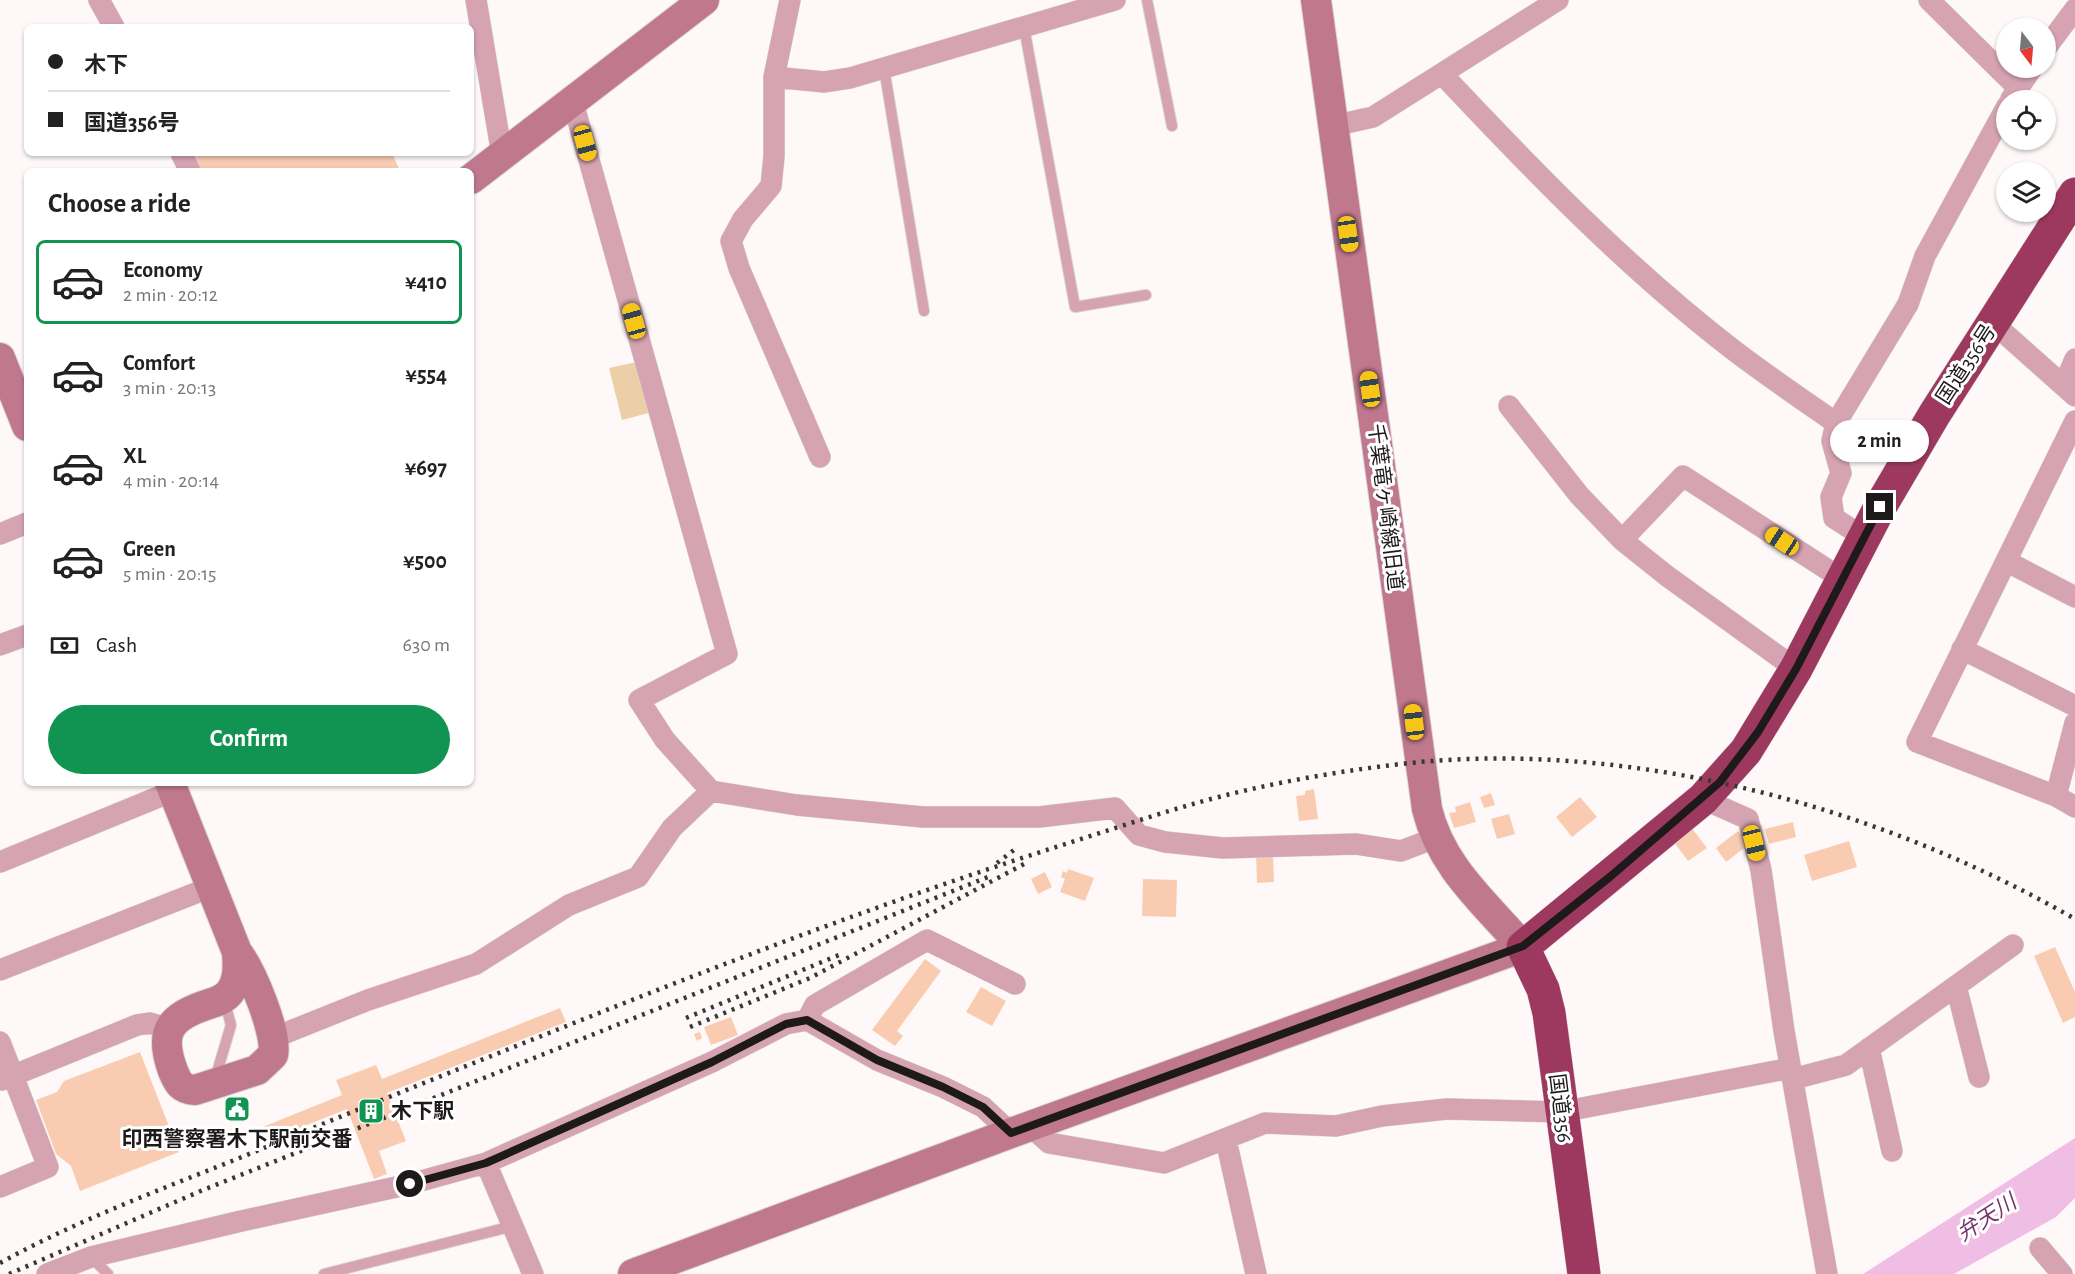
<!DOCTYPE html>
<meta charset="utf-8">
<style>
:root{--surface:#fff;--page:#f2f2f2;--text:#222;--muted:#767676;--line:#e0e0e0;--accent:#119452}
body{margin:0;font-family:"Alegreya Sans","Noto Sans JP",sans-serif;background:var(--page);color:var(--text);height:100vh;display:flex;flex-direction:column;font-size:22px;white-space:nowrap}
*{box-sizing:border-box;margin:0}
p{font-size:20px;color:var(--muted)}
.icon{flex:none;width:33px;height:33px;fill:none;stroke:currentColor;stroke-width:2;stroke-linecap:round;stroke-linejoin:round}
.map{position:relative;flex:1;overflow:hidden}
.panel{position:absolute;left:24px;top:168px;width:450px;height:618px;display:flex;flex-direction:column;background:var(--surface);border-radius:9px;box-shadow:0 2px 4px #0004}
.panel>*{flex:none}
.banner{position:absolute;left:24px;top:24px;width:450px;height:132px;border-radius:9px;box-shadow:0 2px 4px #0004;display:grid;align-content:center;height:132px;padding:0 24px;background:var(--surface)}
.needle{width:39px;rotate:164deg}
.buttons{position:absolute;left:1996px;top:18px;display:grid;gap:12px}
.buttons a{display:grid;place-items:center;width:60px;height:60px;border-radius:50%;background:var(--surface);box-shadow:0 2px 4px #0004;font-size:30px}
.end{position:absolute;width:27px;height:27px;margin:-14px;border:8px solid #1e1a19;background:#fff;box-shadow:0 0 0 3px #fff}
.from{border-radius:50%}
.bubble{position:absolute;height:42px;border-radius:21px;background:var(--surface);box-shadow:0 2px 4px #0004;font-size:20px;font-weight:600;line-height:42px;text-align:center}
.car{position:absolute;width:18px;height:36px;margin:-18px -9px;border-radius:8px;box-shadow:0 0 4px 2px #0007;background:linear-gradient(#f5c518 24%,#345 0 40%,#f5c518 0 76%,#345 0 86%,#f5c518 0)}
.banner b{display:flex;align-items:center;gap:21px;height:57px;font-size:22px}
.banner b+b{border-top:2px solid var(--line)}
.banner i{width:15px;height:15px;background:var(--text)}
ul{padding:0;list-style:none}
li{display:flex;align-items:center;gap:18px;height:84px;margin:0 12px 9px;padding:0 12px;border:3px solid transparent;border-radius:9px}
li div{flex:1}
li b{display:block;font-size:22px}
li em{font-style:normal;font-weight:600}
li.current{border-color:var(--accent)}
li>.icon{width:54px;height:54px;stroke-width:1.5}
h2{padding:0 24px;font-size:27px;line-height:72px}
.pay{display:flex;align-items:center;gap:15px;height:66px;padding:0 24px;font-size:22px}
.pay p{margin-inline-start:auto}
.button{display:flex;gap:12px;margin-top:auto;padding:12px 24px}
.button a{flex:1;height:69px;border-radius:36px;background:var(--accent);color:#fff;font-size:24px;font-weight:600;line-height:69px;text-align:center}
.map>svg:first-child{display:block}
</style>
<div class="map">
<svg width="2075" height="1274" viewBox="0 0 2075 1274">
<rect width="100%" height="100%" fill="#fef9f8"/>
<path fill="#eccfa6" d="M 641,361 L 656,411 L 622,420 L 609,368 Z"/>
<path fill="#f0bde4" d="M 2075,1138 L 2075,1198 L 2056,1217 L 1954,1274 L 1863,1274 Z"/>
<path fill="#f9ccb2" d="M 189,153 L 392,153 L 400,171 L 199,171 Z
M 1314,789 L 1318,819 L 1299,821 L 1296,796 L 1305,795 L 1305,791 Z
M 1491,793 L 1495,805 L 1484,808 L 1480,797 Z
M 1580,797 L 1597,817 L 1572,837 L 1556,817 Z
M 1470,802 L 1476,822 L 1454,828 L 1449,813 L 1456,812 L 1455,807 Z
M 1509,814 L 1515,834 L 1497,839 L 1491,819 Z
M 1793,822 L 1796,837 L 1769,844 L 1765,829 Z
M 1691,827 L 1707,848 L 1688,861 L 1673,841 Z
M 1738,831 L 1748,845 L 1726,862 L 1716,848 Z
M 1849,841 L 1857,867 L 1812,881 L 1804,855 Z
M 1273,852 L 1274,882 L 1257,883 L 1256,853 Z
M 1068,869 L 1094,878 L 1085,901 L 1060,892 L 1065,879 L 1061,877 L 1063,871 L 1067,873 Z
M 1045,872 L 1052,887 L 1038,894 L 1031,879 Z
M 1143,879 L 1177,880 L 1176,917 L 1142,916 Z
M 2055,947 L 2075,992 L 2075,1017 L 2063,1023 L 2034,956 Z
M 925,959 L 941,971 L 897,1031 L 903,1036 L 895,1046 L 872,1030 Z
M 981,987 L 1006,1001 L 992,1026 L 966,1012 Z
M 560,1008 L 566,1022 L 387,1093 L 406,1141 L 379,1151 L 387,1174 L 374,1179 L 347,1109 L 265,1142 L 260,1128 L 342,1095 L 336,1080 L 376,1065 L 382,1079 Z
M 731,1017 L 738,1035 L 711,1045 L 704,1027 Z
M 700,1032 L 702,1038 L 697,1041 L 694,1034 Z
M 140,1052 L 179,1152 L 80,1191 L 71,1166 L 56,1154 L 36,1100 L 57,1092 L 64,1081 Z"/>
<g fill="none" stroke-linecap="round" stroke-linejoin="round">
<g stroke="#dad5d4" stroke-width="12">
<path id="lane" d="M 1147,0 L 1172,126
M 1024,27 L 1075,307 L 1146,295
M 884,68 L 924,311
M 215,1079 L 231,1025 L 224,999
M 91,1257 L 108,1274
M 324,1274 L 513,1226"/>
</g>
<g stroke="#dad5d4" stroke-width="22">
<path id="street" d="M 99,0 L 114,27
M 476,0 L 502,155
M 790,0 L 774,77 L 774,156 L 771,186 L 743,219 L 731,241 L 739,268 L 820,457
M 1929,0 L 2017,87
M 2046,48 L 2075,9
M 1443,75 C 1535,173 1629,270 1736,352 C 1769,377 1803,400 1836,423
M 774,77 L 824,82 L 850,78 L 1115,0
M 572,99 L 727,654 L 639,700 L 665,740 L 711,791
M 2011,99 L 2032,68
M 1333,126 L 1373,117 L 1558,0
M 181,153 L 190,171
M 1993,323 L 2075,396
M 2064,385 L 2075,359
M 1509,406 L 1579,495 L 1622,540 L 1667,576 L 1796,669
M 2075,421 L 1917,742 L 2056,796 L 2075,807
M 0,534 L 27,523
M 1865,538 L 1834,518 L 1831,497 L 1841,473 L 1832,441 L 1836,423 L 1908,304 L 1925,256 L 2007,106
M 1622,540 L 1683,476 L 1842,579
M 2006,561 L 2075,597
M 0,645 L 27,635
M 1962,649 L 2075,706
M 2056,796 L 2075,723
M 1703,799 L 1748,819 L 1761,870 L 1784,1031 L 1827,1274
M 0,862 L 173,791
M 0,970 L 211,887
M 1956,986 L 1979,1077
M 807,1020 L 815,1005 L 927,940 L 1015,984
M 273,1038 L 368,1000 L 476,964 L 569,905 L 638,877 L 672,828 L 711,791 L 797,805 L 923,817 L 1039,817 L 1115,808 L 1139,835 L 1165,842 L 1223,848 L 1356,844 L 1401,851 L 1435,838
M 0,1042 L 48,1167 L 0,1187
M 1869,1048 L 1892,1151
M 1793,1079 L 1846,1065 L 2013,945
M 2,1080 L 137,1025 L 150,1023 L 169,1029
M 1030,1126 L 1049,1143 L 1164,1163 L 1265,1123 L 1336,1126 L 1382,1116 L 1447,1109 L 1561,1112 L 1791,1068
M 1226,1140 L 1256,1274
M 486,1163 L 533,1274
M 2040,1248 L 2062,1274
M 47,1274 L 91,1257 L 237,1222 L 410,1184 L 486,1163 L 712,1062 L 786,1024 L 807,1020 L 877,1060 L 943,1087 L 983,1107 L 1011,1133"/>
</g>
<g stroke="#dad5d4" stroke-width="32">
<path id="secondary" d="M 471,179 L 704,0
M 0,358 L 27,426
M 170,783 L 237,952 C 238,966 239,980 230,992 C 224,1000 215,1002 206,1005 C 168,1018 159,1033 173,1071 C 178,1083 181,1089 195,1090 L 257,1070 L 273,1055 C 278,1033 251,970 237,952
M 633,1274 L 1011,1133 L 1523,947 C 1485,903 1441,867 1427,809 L 1316,0"/>
</g>
<g stroke="#dad5d4" stroke-width="34">
<path id="highway" d="M 1584,1274 L 1549,1013 L 1543,989 L 1523,947 L 1703,799 L 1746,751 L 1796,669 L 1880,507 L 1934,415 L 2075,194"/>
</g>
<use href="#lane" stroke="#d5a3b1" stroke-width="10"/>
<use href="#street" stroke="#d5a3b1" stroke-width="21"/>
<use href="#secondary" stroke="#bf788e" stroke-width="30"/>
<use href="#highway" stroke="#9d395f" stroke-width="33"/>
<path stroke="#3b3736" stroke-width="4.5" stroke-dasharray="3 6" stroke-linecap="butt" d="M 997,863 L 1014,850
M 686,1018 L 839,955
M 690,1027 L 810,978 L 1024,864
M 0,1263 C 74,1222 154,1192 232,1161 C 337,1118 443,1075 549,1033 C 716,966 884,902 1056,847 C 1101,833 1147,817 1193,804 C 1262,784 1348,769 1420,762 C 1642,742 1884,809 2075,919
M 9,1274 L 203,1190 L 988,877"/>
</g>
<g fill="none" stroke-linecap="round" stroke-linejoin="round">
<path stroke="#1e1a19" stroke-width="8" d="M 410,1184 L 486,1163 L 712,1062 L 786,1024 L 807,1020 L 877,1060 L 943,1087 L 983,1107 L 1011,1133 L 1523,946 L 1611,876 L 1720,782 L 1758,732 L 1796,669 L 1880,507"/>
</g>
<defs>
<g id="civic-square" transform="scale(1.35)"><rect x="-9" y="-9" width="18" height="18" rx="4" fill="#119452" stroke="#fff"/><path d="M-.6-6.5H3V-4.5H.6V-3L4-1V1h2V6H-6V1h2V-1L-.6-3ZM-1.2 2.5V6h2.4V2.5Z" fill="#fff"/></g>
<g id="building-square" transform="scale(1.35)"><rect x="-9" y="-9" width="18" height="18" rx="4" fill="#119452" stroke="#fff"/><path d="M-4-6H4V6H1V3H-1V6H-4ZM-2.5-4.3h1.7v1.8h-1.7ZM.8-4.3h1.7v1.8H.8ZM-2.5-1h1.7V.8h-1.7ZM.8-1h1.7V.8H.8Z" fill="#fff"/></g>
</defs>
<g fill-rule="evenodd">
<use href="#civic-square" x="237" y="1109"/>
<use href="#building-square" x="371" y="1111"/>
</g>
<g text-anchor="middle" stroke-width="6" stroke-linejoin="round" paint-order="stroke">
<g font-size="21" fill="#1e1a19" stroke="#fff">
<text transform="translate(1966 364) rotate(-57)" y="7">国道356号</text>
<text transform="translate(1386 507) rotate(83)" y="7">千葉竜ヶ崎線旧道</text>
<text transform="translate(1561 1108) rotate(83)" y="7">国道356</text>
</g>
<g font-size="21" font-weight="bold" fill="#1e1a19" stroke="#fff" text-anchor="start">
<text x="391" y="1118">木下駅</text>
<text x="237" y="1146" text-anchor="middle">印西警察署木下駅前交番</text>
</g>
<g font-size="22" font-style="italic" fill="#743869" stroke="#fff">
<text transform="translate(1986 1217) rotate(-33)" y="8">弁天川</text>
</g>
</g>
</svg>
<div class="buttons">
<a><svg class="needle" viewBox="-14 -14 28 28"><path d="M0-13l5 13h-10z" fill="#e53935"/><path d="M0 13l5-13h-10z" fill="#767676"/></svg></a>
<a><svg class="icon" aria-label="locate" viewBox="0 0 24 24"><circle cx="12" cy="12" r="6"/><path d="M12 2v4M12 18v4M2 12h4M18 12h4"/></svg></a>
<a><svg class="icon" aria-label="layers" viewBox="0 0 24 24"><path d="M12 4l9 5-9 5-9-5zM3 14l9 5 9-5"/></svg></a>
</div>
<i class="end from" style="left:410px;top:1184px"></i>
<i class="end" style="left:1880px;top:507px"></i>
<div class="bubble" style="left:1830px;top:420px;width:99px">2 min</div>
<i class="car" style="left:585px;top:143px;rotate:165deg"></i>
<i class="car" style="left:1348px;top:234px;rotate:172deg"></i>
<i class="car" style="left:634px;top:321px;rotate:344deg"></i>
<i class="car" style="left:1370px;top:389px;rotate:352deg"></i>
<i class="car" style="left:1782px;top:541px;rotate:303deg"></i>
<i class="car" style="left:1414px;top:722px;rotate:353deg"></i>
<i class="car" style="left:1754px;top:843px;rotate:166deg"></i>
<div class="banner">
<b><i class="from"></i>木下</b>
<b><i></i>国道356号</b>
</div>
<section class="panel">
<h2>Choose a ride</h2>
<ul>
<li class="current"><svg class="icon" aria-label="car" viewBox="0 0 24 24"><path d="M5 17H2v-5l4-1 3-4h7l3 4 3 1v5h-3M9 17h6M6 11h13"/><circle cx="7" cy="17" r="2"/><circle cx="17" cy="17" r="2"/></svg><div><b>Economy</b><p>2 min · 20:12</p></div><em>¥410</em></li>
<li><svg class="icon" aria-label="car" viewBox="0 0 24 24"><path d="M5 17H2v-5l4-1 3-4h7l3 4 3 1v5h-3M9 17h6M6 11h13"/><circle cx="7" cy="17" r="2"/><circle cx="17" cy="17" r="2"/></svg><div><b>Comfort</b><p>3 min · 20:13</p></div><em>¥554</em></li>
<li><svg class="icon" aria-label="car" viewBox="0 0 24 24"><path d="M5 17H2v-5l4-1 3-4h7l3 4 3 1v5h-3M9 17h6M6 11h13"/><circle cx="7" cy="17" r="2"/><circle cx="17" cy="17" r="2"/></svg><div><b>XL</b><p>4 min · 20:14</p></div><em>¥697</em></li>
<li><svg class="icon" aria-label="car" viewBox="0 0 24 24"><path d="M5 17H2v-5l4-1 3-4h7l3 4 3 1v5h-3M9 17h6M6 11h13"/><circle cx="7" cy="17" r="2"/><circle cx="17" cy="17" r="2"/></svg><div><b>Green</b><p>5 min · 20:15</p></div><em>¥500</em></li>
</ul>
<div class="pay"><svg class="icon" aria-label="cash" viewBox="0 0 24 24"><path d="M3 7h18v10H3z"/><circle cx="12" cy="12" r="2"/></svg>Cash<p>630 m</p></div>
<div class="button"><a>Confirm</a></div>
</section>
</div>
